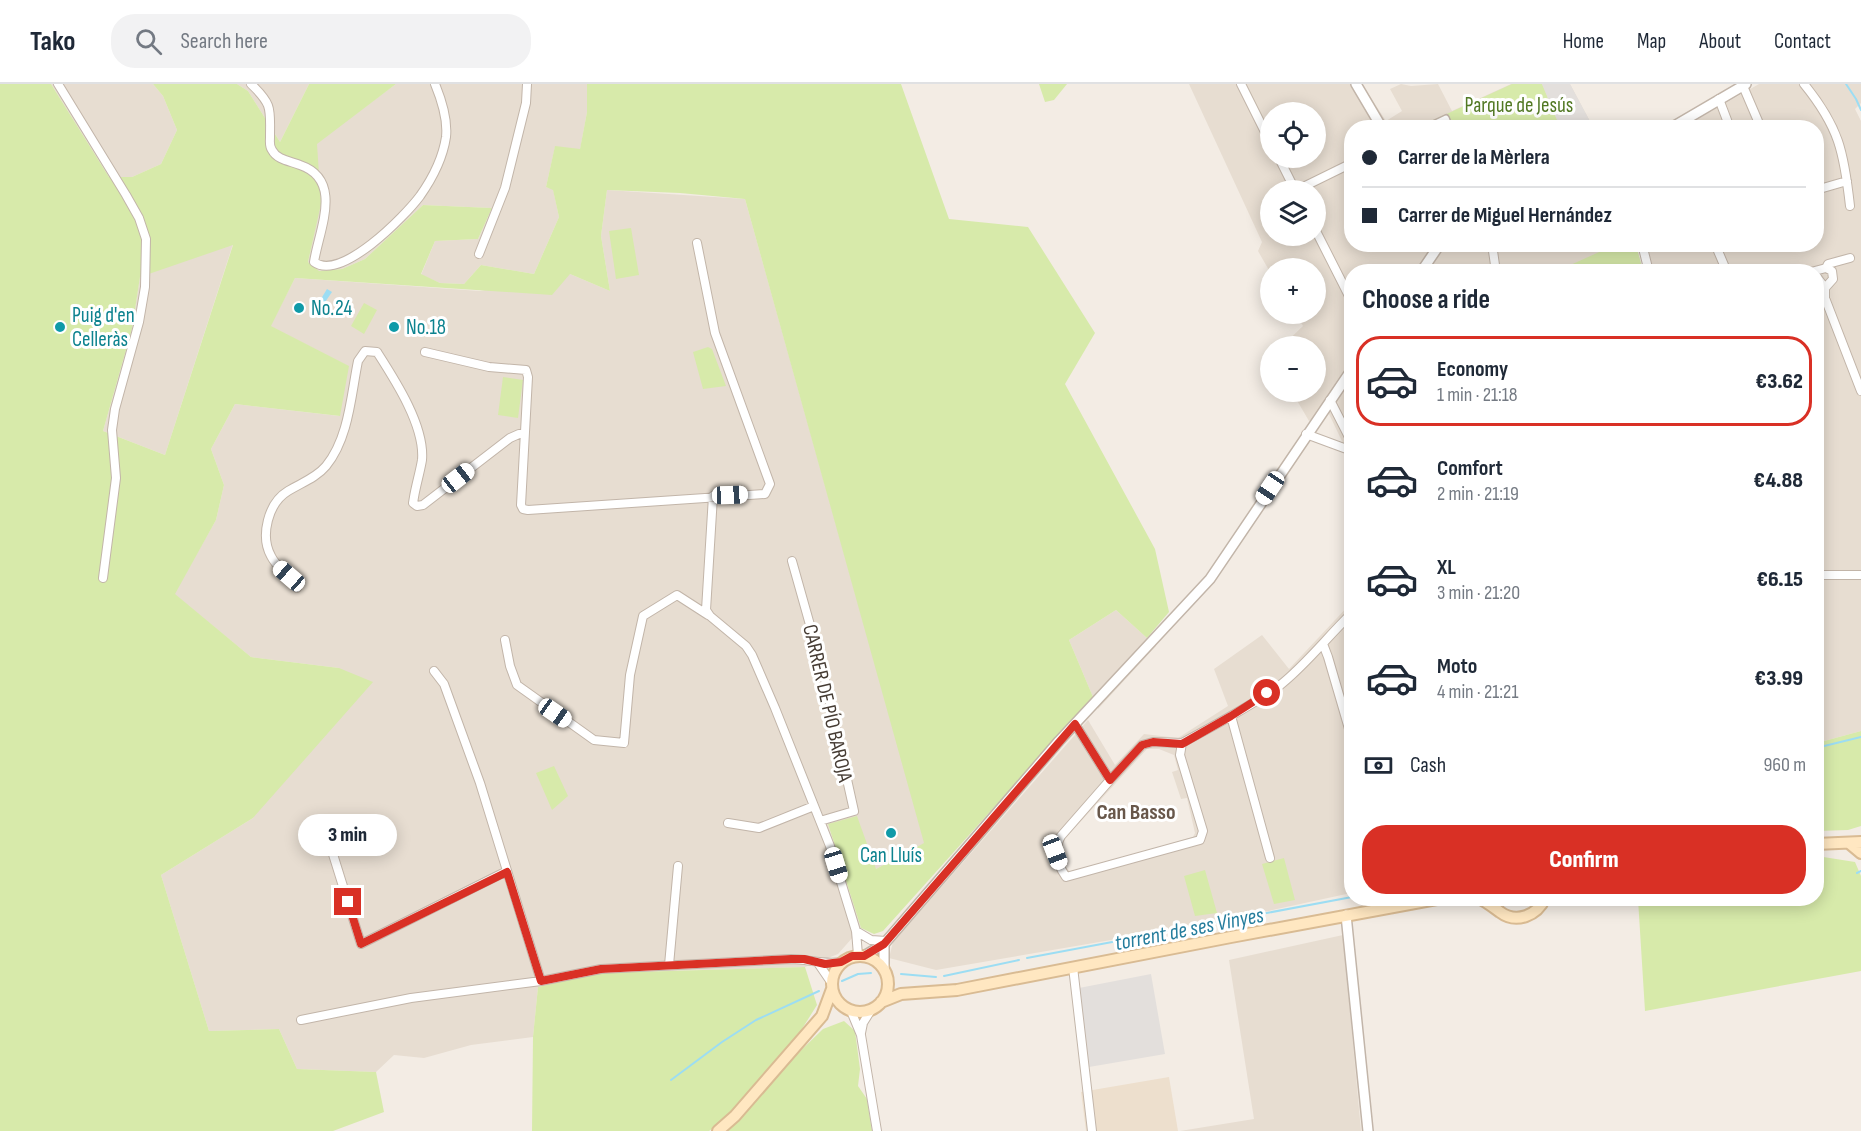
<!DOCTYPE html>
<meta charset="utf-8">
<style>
:root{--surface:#fff;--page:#f2f2f3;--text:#1f2937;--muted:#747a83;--line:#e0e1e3;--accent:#d93025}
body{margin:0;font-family:"Sofia Sans Condensed",sans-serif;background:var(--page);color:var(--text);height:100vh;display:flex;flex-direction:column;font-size:22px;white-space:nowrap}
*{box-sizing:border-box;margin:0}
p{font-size:20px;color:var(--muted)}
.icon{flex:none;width:33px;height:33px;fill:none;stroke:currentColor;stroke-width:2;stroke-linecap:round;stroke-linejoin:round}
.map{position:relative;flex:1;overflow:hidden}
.side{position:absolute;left:1344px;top:180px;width:480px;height:642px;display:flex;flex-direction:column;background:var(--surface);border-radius:24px;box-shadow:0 3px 15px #0003}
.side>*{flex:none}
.hud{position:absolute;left:1344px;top:36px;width:480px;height:132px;border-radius:24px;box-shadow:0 3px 15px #0003;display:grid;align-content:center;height:132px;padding:0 18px;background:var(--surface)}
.tools{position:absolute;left:1260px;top:18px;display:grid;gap:12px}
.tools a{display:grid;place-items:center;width:66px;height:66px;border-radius:50%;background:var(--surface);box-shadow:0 3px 15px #0003;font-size:30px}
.end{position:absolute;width:27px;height:27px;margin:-14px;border:8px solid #d93025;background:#fff;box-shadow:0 0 0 3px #fff}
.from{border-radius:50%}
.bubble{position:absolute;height:42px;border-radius:21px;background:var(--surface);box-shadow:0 3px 15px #0003;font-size:20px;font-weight:800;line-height:42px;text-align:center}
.car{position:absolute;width:18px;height:36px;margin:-18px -9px;border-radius:8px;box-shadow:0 0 4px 2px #0007;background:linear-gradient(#fff 24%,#345 0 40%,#fff 0 76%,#345 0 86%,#fff 0)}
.hud b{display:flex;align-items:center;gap:21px;height:57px;font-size:22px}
.hud b+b{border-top:2px solid var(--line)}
.hud i{width:15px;height:15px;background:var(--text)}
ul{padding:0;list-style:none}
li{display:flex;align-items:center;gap:18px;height:90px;margin:0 12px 9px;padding:0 6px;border:3px solid transparent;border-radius:24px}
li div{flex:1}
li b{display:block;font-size:22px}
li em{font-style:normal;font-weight:800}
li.selected{border-color:var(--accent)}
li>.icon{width:54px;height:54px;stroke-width:1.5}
h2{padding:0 18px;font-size:27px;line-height:72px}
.pay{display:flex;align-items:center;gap:15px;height:66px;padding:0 18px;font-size:22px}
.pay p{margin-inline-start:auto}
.primary-button{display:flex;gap:12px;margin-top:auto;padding:12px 18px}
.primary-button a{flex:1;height:69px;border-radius:24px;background:var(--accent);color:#fff;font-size:24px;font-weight:800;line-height:69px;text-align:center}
header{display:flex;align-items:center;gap:36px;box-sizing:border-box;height:84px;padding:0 30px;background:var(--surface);border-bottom:2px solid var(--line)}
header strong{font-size:28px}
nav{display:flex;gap:33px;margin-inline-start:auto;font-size:21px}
.search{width:420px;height:54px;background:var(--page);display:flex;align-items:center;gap:15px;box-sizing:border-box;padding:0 21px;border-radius:24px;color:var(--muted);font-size:22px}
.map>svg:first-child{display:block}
</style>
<header>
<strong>Tako</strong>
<div class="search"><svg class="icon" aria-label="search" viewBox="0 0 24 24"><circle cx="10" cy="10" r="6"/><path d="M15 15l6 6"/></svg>Search here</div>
<nav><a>Home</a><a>Map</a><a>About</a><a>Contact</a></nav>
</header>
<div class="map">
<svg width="1861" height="1047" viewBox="0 0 1861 1047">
<rect width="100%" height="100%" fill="#f3ece4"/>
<path fill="#e7ddd1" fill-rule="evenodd" d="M 51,0 L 153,0 L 163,12 L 177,46 L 161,80 L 132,93 L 109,93 Z
M 237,0 L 309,0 L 280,58 L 248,7 Z
M 396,0 L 587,0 L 587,28 L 580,66 L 555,63 L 546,103 L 553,105 L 559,133 L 534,190 L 481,181 L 464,200 L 440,199 L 421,191 L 435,157 L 478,155 L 492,124 L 423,121 L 365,175 L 342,185 L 318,187 L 308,178 L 320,120 L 316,59 Z
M 1189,0 L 1362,0 L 1386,37 L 1402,27 L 1390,5 L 1401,0 L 1411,2 L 1438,0 L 1452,27 L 1511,0 L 1570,0 L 1593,43 L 1352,44 L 1352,160 L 1636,161 L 1643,187 L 1352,188 L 1351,376 L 1329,330 L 1309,337 L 1292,308 L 1316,308 L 1316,262 L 1282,262 L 1303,242 L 1296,230 L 1316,230 L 1316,184 L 1270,184 L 1270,188 L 1258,167 L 1262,158 ZM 1270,28 L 1316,28 L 1316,74 L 1270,74 ZM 1270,106 L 1316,106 L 1316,152 L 1270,152 Z
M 1759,0 L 1861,0 L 1861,19 L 1855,25 L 1861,37 L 1861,647 L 1817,659 L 1816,188 L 1651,187 L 1645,161 L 1816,160 L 1816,44 L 1684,43 Z
M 607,106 L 745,115 L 925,759 L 876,785 L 828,740 L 861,844 L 838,870 L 805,883 L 599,889 L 538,903 L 533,953 L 471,961 L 424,974 L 394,971 L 376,988 L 297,985 L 279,945 L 209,947 L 161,791 L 253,734 L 339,584 L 251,573 L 174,510 L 216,436 L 224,401 L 211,365 L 235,320 L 339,332 L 348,282 L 270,242 L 295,194 L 480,207 L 570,190 L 610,207 L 601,152 Z
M 233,160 L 165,371 L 103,347 L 132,245 L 140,192 Z
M 1351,519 L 1351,809 L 1222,837 L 936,886 L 889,874 L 893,858 L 1088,636 L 1115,681 L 1144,650 L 1178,654 L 1228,622 L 1214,585 L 1262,551 L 1289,585 ZM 1147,665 L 1159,665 L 1174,671 L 1178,686 L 1172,688 L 1181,715 L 1187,714 L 1195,749 L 1193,753 L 1071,788 L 1066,784 L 1061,767 L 1062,758 Z
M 1116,526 L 1156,562 L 1098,625 L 1069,556 Z
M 1343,851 L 1361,1047 L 1180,1047 L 1254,1035 L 1229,876 Z"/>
<path fill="#eddfcd" d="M 1169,993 L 1178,1047 L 1086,1047 L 1081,1008 Z"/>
<path fill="#d7eaaa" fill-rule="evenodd" d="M 0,0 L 51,0 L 109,93 L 132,93 L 161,80 L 177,46 L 163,12 L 153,0 L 237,0 L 248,7 L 280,58 L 309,0 L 396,0 L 317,60 L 321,120 L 308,178 L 319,187 L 342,185 L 365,175 L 423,121 L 492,124 L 478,155 L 435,157 L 421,190 L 440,199 L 464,200 L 481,181 L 534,190 L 559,133 L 553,106 L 546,103 L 555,62 L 580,65 L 587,28 L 587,0 L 901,0 L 949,135 L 1028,143 L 1095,249 L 1065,300 L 1155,465 L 1169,528 L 1147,554 L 1116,526 L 1069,556 L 1093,613 L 883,847 L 874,850 L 861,844 L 828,740 L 857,732 L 876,785 L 924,759 L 745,115 L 680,109 L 607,106 L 601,152 L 610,207 L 570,190 L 552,211 L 295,194 L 271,242 L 349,282 L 340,332 L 235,320 L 211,365 L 224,401 L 216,436 L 175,510 L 251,573 L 339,584 L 373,598 L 253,734 L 161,791 L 209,947 L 279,945 L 297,985 L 376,988 L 384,1028 L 333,1047 L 0,1047 ZM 233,161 L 165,371 L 103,347 L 132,245 L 140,193 Z
M 1039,0 L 1067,0 L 1054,16 L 1045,18 Z
M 1512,0 L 1542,0 L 1560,43 L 1416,44 Z
M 631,144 L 639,191 L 616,195 L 609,147 Z
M 1617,160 L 1636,161 L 1643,187 L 1557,187 Z
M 364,219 L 377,226 L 364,250 L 351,242 Z
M 708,263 L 712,265 L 726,302 L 703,305 L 693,268 Z
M 503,293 L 523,296 L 518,334 L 498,331 Z
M 1861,647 L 1861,742 L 1848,746 L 1817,747 L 1817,659 Z
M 554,682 L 568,712 L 552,726 L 536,689 Z
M 1817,772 L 1855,778 L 1861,792 L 1861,887 L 1645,927 L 1638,815 L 1816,814 Z
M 1284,774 L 1295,816 L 1274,820 L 1262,780 Z
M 1205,786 L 1217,829 L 1195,832 L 1184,792 Z
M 805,883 L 817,921 L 795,956 L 725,1036 L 709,1047 L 532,1047 L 533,953 L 538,903 L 599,889 Z
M 844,937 L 855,947 L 860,985 L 858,1002 L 867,1015 L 872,1047 L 728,1047 L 787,980 L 823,945 Z"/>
<path fill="#e3dfdc" d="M 1542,0 L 1570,0 L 1593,43 L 1560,43 Z
M 1151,890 L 1165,970 L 1089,983 L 1079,904 Z"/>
<path fill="#9cddf3" d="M 327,205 L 332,208 L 319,227 L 316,223 Z"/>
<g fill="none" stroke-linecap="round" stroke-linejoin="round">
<path stroke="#9cddf3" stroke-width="2" d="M 1846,0 L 1856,15 L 1861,26
M 1816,664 L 1861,653
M 1857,789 L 1861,787
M 1027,874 L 1352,813
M 901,890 L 936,893
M 944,892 L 1019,876
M 842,897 L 858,890 L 871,889
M 671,996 L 722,958 L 756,936 L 819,907"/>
<g stroke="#c2b5a9" stroke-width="8">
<path id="pedestrian" d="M 1425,44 L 1446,34 L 1450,44"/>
</g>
<g stroke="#c2b5a9" stroke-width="10">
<path id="minor" d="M 58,0 L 126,111 L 139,134 L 146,155 L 145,203 L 139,238 L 115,325 L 112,346 L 116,394 L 103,494
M 251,0 C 273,21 270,25 270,53 C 270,58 269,62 272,66 C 277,76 290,77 300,81 C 344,96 319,146 314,178 C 341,198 405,132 420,112 C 432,95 443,73 446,53 C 448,35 442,17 435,0
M 1241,0 L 1270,58
M 1804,0 C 1839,43 1844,68 1850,122
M 1743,2 L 1761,44
M 1719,15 L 1730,44
M 1279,74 L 1295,106
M 1297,106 L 1352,79
M 1816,106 L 1847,97
M 1316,147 L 1352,218
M 1492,160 L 1496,188
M 1642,160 L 1649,188
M 1715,160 L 1727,188
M 479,170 L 505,104 L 526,19 L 527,0
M 1826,184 L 1828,180 L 1850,174
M 1811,188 L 1826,184 L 1832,187 L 1833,195 L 1825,204
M 1816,192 L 1825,204
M 1825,204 L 1825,214 L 1861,307
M 425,268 L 489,283 L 526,286 L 528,293 L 521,421 L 523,425 L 528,426 L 765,410 L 770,400 L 715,249 L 697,159
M 1330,316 L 1352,359
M 1306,350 L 1352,367
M 713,412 L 706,526 L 710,532 L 746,562 L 752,571 L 775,624 L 830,762 L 856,847 L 858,871
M 792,477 L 823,587 L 854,727 L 820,737
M 1816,491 L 1861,491
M 297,504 C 290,492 276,483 271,472 C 260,452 268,419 288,407 C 301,399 316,394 326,382 C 349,354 351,311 358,277 L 365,267 L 377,268 C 395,296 425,342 422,376 C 420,388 416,401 414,413 L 413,419 L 417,422 L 423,421 L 510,354 L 519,350 L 524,350
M 505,556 L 510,582 L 517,601 L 594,656 L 624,659 L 630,591 L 643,532 L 677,511 L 708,531
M 1323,560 L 1328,573 L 1352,655
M 434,587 L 444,600 L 480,699 L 541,897
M 1231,632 L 1270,774
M 1075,640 L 1110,696 L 1061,752 C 1053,766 1057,780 1066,793 L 1200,756 L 1203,747 L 1180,671 L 1182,659 L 1153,658 L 1142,661 L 1110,696
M 1182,659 C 1215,641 1248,624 1279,602 C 1306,581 1327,553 1352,529
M 322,735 L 361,860 L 507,787
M 728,739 L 759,744 L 814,722
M 856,847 L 871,856 L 886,857
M 818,879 L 831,898
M 669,881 L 678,782
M 1073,883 L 1092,1047
M 851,927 L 861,951 L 877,1047
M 301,936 L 411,914 L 541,897 L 601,885 L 791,875 C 808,875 823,881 841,878
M 861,949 L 863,939 L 871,926"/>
</g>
<g stroke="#c2b5a9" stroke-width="12">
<path id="tertiary" d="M 1356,0 L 1382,44
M 1671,44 L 1746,0
M 1421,188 L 1440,160
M 1346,831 L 1368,1047
M 884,860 L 884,885
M 864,872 L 884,860 L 1059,657 L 1210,495 L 1352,285"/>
</g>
<g stroke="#d9bb93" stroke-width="14">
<path id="secondary" d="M 1849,759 L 1861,769
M 1816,760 L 1861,758
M 1479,814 C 1487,818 1493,823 1500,828 C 1516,840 1537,832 1545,814
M832 900a28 28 0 1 1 56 0a28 28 0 1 1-56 0Z
M 881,918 L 901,910 L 957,906 L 1231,853 L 1442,814
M 718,1047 L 735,1032 L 822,932 L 832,905"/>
</g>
<use href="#pedestrian" stroke="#fff" stroke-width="5"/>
<use href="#minor" stroke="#fff" stroke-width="8"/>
<use href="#tertiary" stroke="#fff" stroke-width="9"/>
<use href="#secondary" stroke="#ffe7c1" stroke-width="10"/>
</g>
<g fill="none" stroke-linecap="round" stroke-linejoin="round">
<path stroke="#d93025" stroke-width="8" d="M 348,818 L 361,860 L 507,788 L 541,897 L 601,885 L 791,875 L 804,875 L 825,880 L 841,878 L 852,872 L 864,872 L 884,860 L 1075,640 L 1110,696 L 1142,661 L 1153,658 L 1182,660 L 1231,632 L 1267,609"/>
</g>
<g fill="#0f9aa8" stroke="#fff" stroke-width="2">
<circle cx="299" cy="224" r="6"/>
<circle cx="60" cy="243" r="6"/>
<circle cx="394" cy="243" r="6"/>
<circle cx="891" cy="749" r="6"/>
</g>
<g text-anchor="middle" stroke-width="6" stroke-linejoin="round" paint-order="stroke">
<g font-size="21" fill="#527924" stroke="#fff">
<text x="1519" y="28">Parque de Jesús</text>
</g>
<g font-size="21" fill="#0d838f" stroke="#fff" text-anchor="start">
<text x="311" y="231">No.24</text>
<text x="72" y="238">Puig d'en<tspan x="72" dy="24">Celleràs</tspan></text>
<text x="406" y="250">No.18</text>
<text x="891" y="778" text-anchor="middle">Can Lluís</text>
</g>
<g font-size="21" fill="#453b33" stroke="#fff">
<text transform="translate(828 619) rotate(77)" y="7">CARRER DE PÍO BAROJA</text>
</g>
<g font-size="22" font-weight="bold" fill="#68574a" stroke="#fff">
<text x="1136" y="735">Can Basso</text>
</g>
<g font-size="22" font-style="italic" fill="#257d9d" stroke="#fff">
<text transform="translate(1189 844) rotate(-11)" y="8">torrent de ses Vinyes</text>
</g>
</g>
</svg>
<div class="tools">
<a><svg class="icon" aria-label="locate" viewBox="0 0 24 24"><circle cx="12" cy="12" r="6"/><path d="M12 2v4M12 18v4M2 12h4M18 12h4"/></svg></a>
<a><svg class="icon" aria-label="layers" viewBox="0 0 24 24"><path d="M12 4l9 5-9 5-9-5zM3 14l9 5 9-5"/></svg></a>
<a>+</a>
<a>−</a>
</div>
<i class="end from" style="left:1267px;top:609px"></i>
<i class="end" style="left:348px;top:818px"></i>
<div class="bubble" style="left:298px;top:730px;width:99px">3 min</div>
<i class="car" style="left:458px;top:394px;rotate:52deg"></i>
<i class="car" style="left:1270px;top:404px;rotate:214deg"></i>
<i class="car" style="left:730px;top:411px;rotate:88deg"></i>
<i class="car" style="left:289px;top:492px;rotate:311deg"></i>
<i class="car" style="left:555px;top:629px;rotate:125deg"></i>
<i class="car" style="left:1055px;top:768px;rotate:159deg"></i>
<i class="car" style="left:836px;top:781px;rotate:163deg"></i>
<div class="hud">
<b><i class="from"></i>Carrer de la Mèrlera</b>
<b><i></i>Carrer de Miguel Hernández</b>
</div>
<section class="side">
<h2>Choose a ride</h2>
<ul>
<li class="selected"><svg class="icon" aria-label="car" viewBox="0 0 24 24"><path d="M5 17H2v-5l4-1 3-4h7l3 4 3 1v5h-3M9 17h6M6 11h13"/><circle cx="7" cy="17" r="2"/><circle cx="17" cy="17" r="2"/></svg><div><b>Economy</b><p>1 min · 21:18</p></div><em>€3.62</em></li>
<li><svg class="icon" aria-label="car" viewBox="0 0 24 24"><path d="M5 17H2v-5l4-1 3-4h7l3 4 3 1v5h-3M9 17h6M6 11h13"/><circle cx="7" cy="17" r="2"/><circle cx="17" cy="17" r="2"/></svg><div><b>Comfort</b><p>2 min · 21:19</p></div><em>€4.88</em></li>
<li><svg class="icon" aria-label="car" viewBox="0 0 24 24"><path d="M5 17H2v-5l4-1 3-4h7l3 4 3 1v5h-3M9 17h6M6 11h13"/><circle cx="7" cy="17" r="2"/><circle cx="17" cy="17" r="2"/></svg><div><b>XL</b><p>3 min · 21:20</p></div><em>€6.15</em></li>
<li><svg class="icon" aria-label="car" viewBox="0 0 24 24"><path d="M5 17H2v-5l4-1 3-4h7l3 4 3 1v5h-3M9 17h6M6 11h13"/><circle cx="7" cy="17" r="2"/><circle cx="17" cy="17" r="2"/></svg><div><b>Moto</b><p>4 min · 21:21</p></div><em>€3.99</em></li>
</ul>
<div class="pay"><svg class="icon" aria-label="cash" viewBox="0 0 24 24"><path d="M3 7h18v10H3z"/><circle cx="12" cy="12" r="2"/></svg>Cash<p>960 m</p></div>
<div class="primary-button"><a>Confirm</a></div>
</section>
</div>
